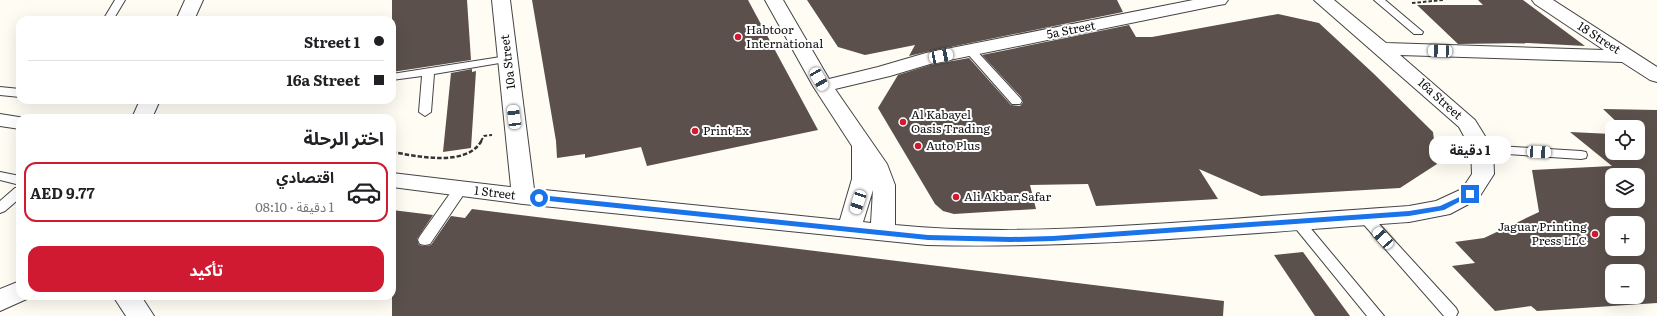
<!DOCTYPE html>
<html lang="ar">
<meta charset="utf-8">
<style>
:root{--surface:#fff;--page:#f2f2f2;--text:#202124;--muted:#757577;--line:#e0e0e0;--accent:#cf1a31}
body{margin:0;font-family:Literata,"Noto Sans Arabic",serif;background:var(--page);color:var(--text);direction:rtl;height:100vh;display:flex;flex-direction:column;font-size:15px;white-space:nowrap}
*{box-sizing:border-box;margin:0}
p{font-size:13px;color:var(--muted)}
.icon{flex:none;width:22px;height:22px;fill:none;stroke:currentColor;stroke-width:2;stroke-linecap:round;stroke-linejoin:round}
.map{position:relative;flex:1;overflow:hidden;direction:ltr}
.drawer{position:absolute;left:16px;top:114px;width:380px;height:186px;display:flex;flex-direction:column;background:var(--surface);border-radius:12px;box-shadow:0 4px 16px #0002;direction:rtl}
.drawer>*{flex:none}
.guide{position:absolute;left:16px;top:16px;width:380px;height:88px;border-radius:12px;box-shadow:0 4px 16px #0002;direction:rtl;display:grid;align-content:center;height:88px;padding:0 12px;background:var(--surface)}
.buttons{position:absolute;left:1605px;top:120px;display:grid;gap:8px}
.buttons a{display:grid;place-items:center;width:40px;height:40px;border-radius:8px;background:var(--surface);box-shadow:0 4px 16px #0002;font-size:20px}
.end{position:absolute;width:18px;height:18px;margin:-9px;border:5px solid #1a73e8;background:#fff;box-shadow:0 0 0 2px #fff}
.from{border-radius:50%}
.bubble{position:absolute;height:28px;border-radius:12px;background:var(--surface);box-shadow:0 4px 16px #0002;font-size:13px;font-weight:700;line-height:28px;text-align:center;direction:rtl}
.car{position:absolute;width:12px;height:24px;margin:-12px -6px;border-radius:5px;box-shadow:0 0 3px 1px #0007;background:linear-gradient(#fff 24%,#345 0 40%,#fff 0 76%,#345 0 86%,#fff 0)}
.guide b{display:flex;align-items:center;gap:14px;height:38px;font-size:15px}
.guide b+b{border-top:1px solid var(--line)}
.guide i{width:10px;height:10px;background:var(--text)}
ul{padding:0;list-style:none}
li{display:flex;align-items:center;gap:12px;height:60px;margin:0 8px 6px;padding:0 4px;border:2px solid var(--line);border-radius:12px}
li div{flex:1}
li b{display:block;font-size:15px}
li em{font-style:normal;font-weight:700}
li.current{border-color:var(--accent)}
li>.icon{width:36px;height:36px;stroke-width:1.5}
h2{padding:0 12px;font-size:18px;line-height:48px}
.action{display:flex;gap:8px;margin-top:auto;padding:8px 12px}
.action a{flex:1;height:46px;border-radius:12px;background:var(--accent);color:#fff;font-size:16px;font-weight:700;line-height:46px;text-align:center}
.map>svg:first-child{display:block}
</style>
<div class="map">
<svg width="1657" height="316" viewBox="0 0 1657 316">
<rect width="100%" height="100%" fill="#fffcf4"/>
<path fill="#5b504c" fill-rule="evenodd" d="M 392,0 L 467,0 L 471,60 L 392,72 Z
M 532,0 L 748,0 L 818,130 L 647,166 L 641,147 L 585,158 L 585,154 L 557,158 L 556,141 Z
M 807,0 L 1117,0 L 1123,12 L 926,52 L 909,56 L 915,45 L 865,55 L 838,47 Z
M 1478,0 L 1523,0 L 1585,46 L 1528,43 L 1458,44 L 1417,5 L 1483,5 Z
M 1278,14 L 1319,23 L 1373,73 L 1433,132 L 1437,164 L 1400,188 L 1261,196 L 1199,169 L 1218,199 L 1096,206 L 1088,184 L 1030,185 L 1036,209 L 954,214 L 943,211 L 935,204 L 878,108 L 898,75 L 930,65 L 969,58 L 1011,105 L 1020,106 L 1023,102 L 1021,97 L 982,55 L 1129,25 L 1136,37 L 1152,37 Z
M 472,69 L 472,72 L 476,71 L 471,148 L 443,152 L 451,73 Z
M 1603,109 L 1657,110 L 1657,303 L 1537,311 L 1531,306 L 1495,311 L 1452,266 L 1475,263 L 1455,242 L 1484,238 L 1539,212 L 1532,170 L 1612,166 L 1570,132 L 1612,134 L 1612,153 L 1638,153 L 1638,127 L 1622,127 ZM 1612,175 L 1638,175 L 1638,201 L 1612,201 ZM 1612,223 L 1638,223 L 1638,249 L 1612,249 ZM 1612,271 L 1638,271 L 1638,297 L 1612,297 Z
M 472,209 L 1224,301 L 1223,316 L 392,316 L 392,210 L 433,215 L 417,239 L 419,245 L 425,246 L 431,245 L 451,216 L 465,218 Z
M 1303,252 L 1350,316 L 1315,316 L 1274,255 Z"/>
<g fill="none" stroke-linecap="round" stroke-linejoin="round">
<g stroke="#444" stroke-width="2">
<path id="service" d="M 115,0 L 125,0 L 113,20 L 103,20 Z
M 1374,0 L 1385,0 L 1423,32 L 1422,34 L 1414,34 Z
M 970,47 L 974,48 L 1020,98 L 1022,101 L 1020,104 L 1012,104 L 966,52 L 964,50 L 966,48 Z
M 507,56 L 513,59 L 511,61 L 434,74 L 431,112 L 425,116 L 419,112 L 422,76 L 392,80 L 392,74 Z
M 0,87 L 20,89 L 20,97 L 0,95 Z
M 1482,145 L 1581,151 L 1586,152 L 1587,155 L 1586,158 L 1581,159 L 1477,152 L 1476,149 L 1477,146 Z
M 0,172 L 20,176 L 20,185 L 0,180 Z
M 461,184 L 466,185 L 468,188 L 430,244 L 425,245 L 420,244 L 418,240 L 420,236 L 456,185 Z
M 20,187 L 20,198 L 5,211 L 0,213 L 0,201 L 15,188 Z
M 1364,211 L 1369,213 L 1456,308 L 1458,312 L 1456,316 L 1444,316 L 1359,219 L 1357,216 L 1359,213 Z
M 1297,216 L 1302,218 L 1384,316 L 1367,316 L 1292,224 L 1290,221 L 1292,218 Z"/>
</g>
<g stroke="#444" stroke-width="2">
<path id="minor" d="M 185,0 L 203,0 L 194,20 L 176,20 Z
M 492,0 L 510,0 L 534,189 L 840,220 L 852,179 L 852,146 L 813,86 L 765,0 L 783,0 L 829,79 L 878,67 L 926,53 L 1193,0 L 1228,0 L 1225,4 L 1219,5 L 930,64 L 890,76 L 835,89 L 887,164 L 895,185 L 895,225 C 975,233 1056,230 1137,225 C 1228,220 1318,212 1409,206 L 1436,201 L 1462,189 L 1472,174 L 1471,149 L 1459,127 L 1314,0 L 1334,0 L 1386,43 L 1604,50 L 1535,4 L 1532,0 L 1553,0 L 1657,67 L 1657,82 L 1650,80 L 1622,62 L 1400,55 L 1475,120 L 1493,149 L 1494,174 L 1478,199 L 1450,214 L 1409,222 C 1248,233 1088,249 927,245 L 523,204 L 392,187 L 392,173 L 511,187 ZM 873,190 L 871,223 L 863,222 Z
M 140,100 L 160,100 L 152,118 L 132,118 Z
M 0,114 L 25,118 L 20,118 L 20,129 L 0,126 Z
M 20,281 L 20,296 L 30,296 L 29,298 L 0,311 L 0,289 Z
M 113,296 L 141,296 L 154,316 L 126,316 Z"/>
</g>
<path stroke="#333" stroke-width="2" stroke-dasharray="3.5 2" stroke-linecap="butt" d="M 1412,3 L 1443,0
M 481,141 L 484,136 L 492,135"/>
<path stroke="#333" stroke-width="2.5" stroke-dasharray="4.5 2" stroke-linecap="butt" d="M 392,152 C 417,156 467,168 482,140"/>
<use href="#service" fill="#fff" fill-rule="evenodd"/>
<use href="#minor" fill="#fff" fill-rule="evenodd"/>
</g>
<path fill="#1a73e8" d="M 1468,193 L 1474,194 L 1444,210 L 1409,216 L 1053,241 L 1011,242 L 928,240 L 539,200 L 535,198 L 539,195 L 928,235 L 1011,237 L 1053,236 L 1409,211 L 1440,206 Z"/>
<g fill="#cf1a31" stroke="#fff" stroke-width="1.5">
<circle cx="738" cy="37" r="4"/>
<circle cx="903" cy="122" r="4"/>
<circle cx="695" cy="131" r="4"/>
<circle cx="918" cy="146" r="4"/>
<circle cx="956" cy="197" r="4"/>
<circle cx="1595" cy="234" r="4"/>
</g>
<g text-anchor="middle" stroke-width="4" stroke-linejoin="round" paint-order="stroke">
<g font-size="12" fill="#111" stroke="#fff" text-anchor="start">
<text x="746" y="34">Habtoor<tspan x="746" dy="14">International</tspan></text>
<text x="911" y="119">Al Kabayel<tspan x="911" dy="14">Oasis Trading</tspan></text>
<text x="703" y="135">Print Ex</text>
<text x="926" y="150">Auto Plus</text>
<text x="964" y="201">Ali Akbar Safar</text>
<text x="1587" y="231" text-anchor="end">Jaguar Printing<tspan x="1587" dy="14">Press LLC</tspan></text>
</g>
<g font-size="12" fill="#111" stroke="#fff">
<text transform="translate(1071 30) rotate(-11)" y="4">5a Street</text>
<text transform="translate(1599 38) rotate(33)" y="4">18 Street</text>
<text transform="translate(508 62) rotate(-97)" y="4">10a Street</text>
<text transform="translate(1440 99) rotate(42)" y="4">16a Street</text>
<text transform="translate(495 193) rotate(7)" y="4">1 Street</text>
</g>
</g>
</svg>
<div class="buttons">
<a><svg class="icon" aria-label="locate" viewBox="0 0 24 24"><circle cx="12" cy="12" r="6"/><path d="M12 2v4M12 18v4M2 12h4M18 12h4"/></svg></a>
<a><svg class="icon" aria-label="layers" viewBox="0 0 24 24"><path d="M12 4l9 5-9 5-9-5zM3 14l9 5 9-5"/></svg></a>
<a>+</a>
<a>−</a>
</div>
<i class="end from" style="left:539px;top:198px"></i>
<i class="end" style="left:1470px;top:194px"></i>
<div class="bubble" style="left:1429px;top:136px;width:82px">1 دقيقة</div>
<i class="car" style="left:1440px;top:51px;rotate:272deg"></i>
<i class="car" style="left:941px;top:56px;rotate:79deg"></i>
<i class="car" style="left:819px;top:79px;rotate:150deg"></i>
<i class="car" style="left:514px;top:117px;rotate:353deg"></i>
<i class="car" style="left:1539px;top:152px;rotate:93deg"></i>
<i class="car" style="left:858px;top:202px;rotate:198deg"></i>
<i class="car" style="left:1383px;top:238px;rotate:318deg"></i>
<div class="guide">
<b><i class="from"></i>1 Street</b>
<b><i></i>16a Street</b>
</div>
<section class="drawer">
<h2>اختر الرحلة</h2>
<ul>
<li class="current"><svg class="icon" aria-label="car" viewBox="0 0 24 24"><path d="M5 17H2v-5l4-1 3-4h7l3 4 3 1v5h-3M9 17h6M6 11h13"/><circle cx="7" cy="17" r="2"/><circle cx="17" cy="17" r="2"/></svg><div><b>اقتصادي</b><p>1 دقيقة · 08:10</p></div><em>AED 9.77</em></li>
</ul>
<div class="action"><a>تأكيد</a></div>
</section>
</div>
